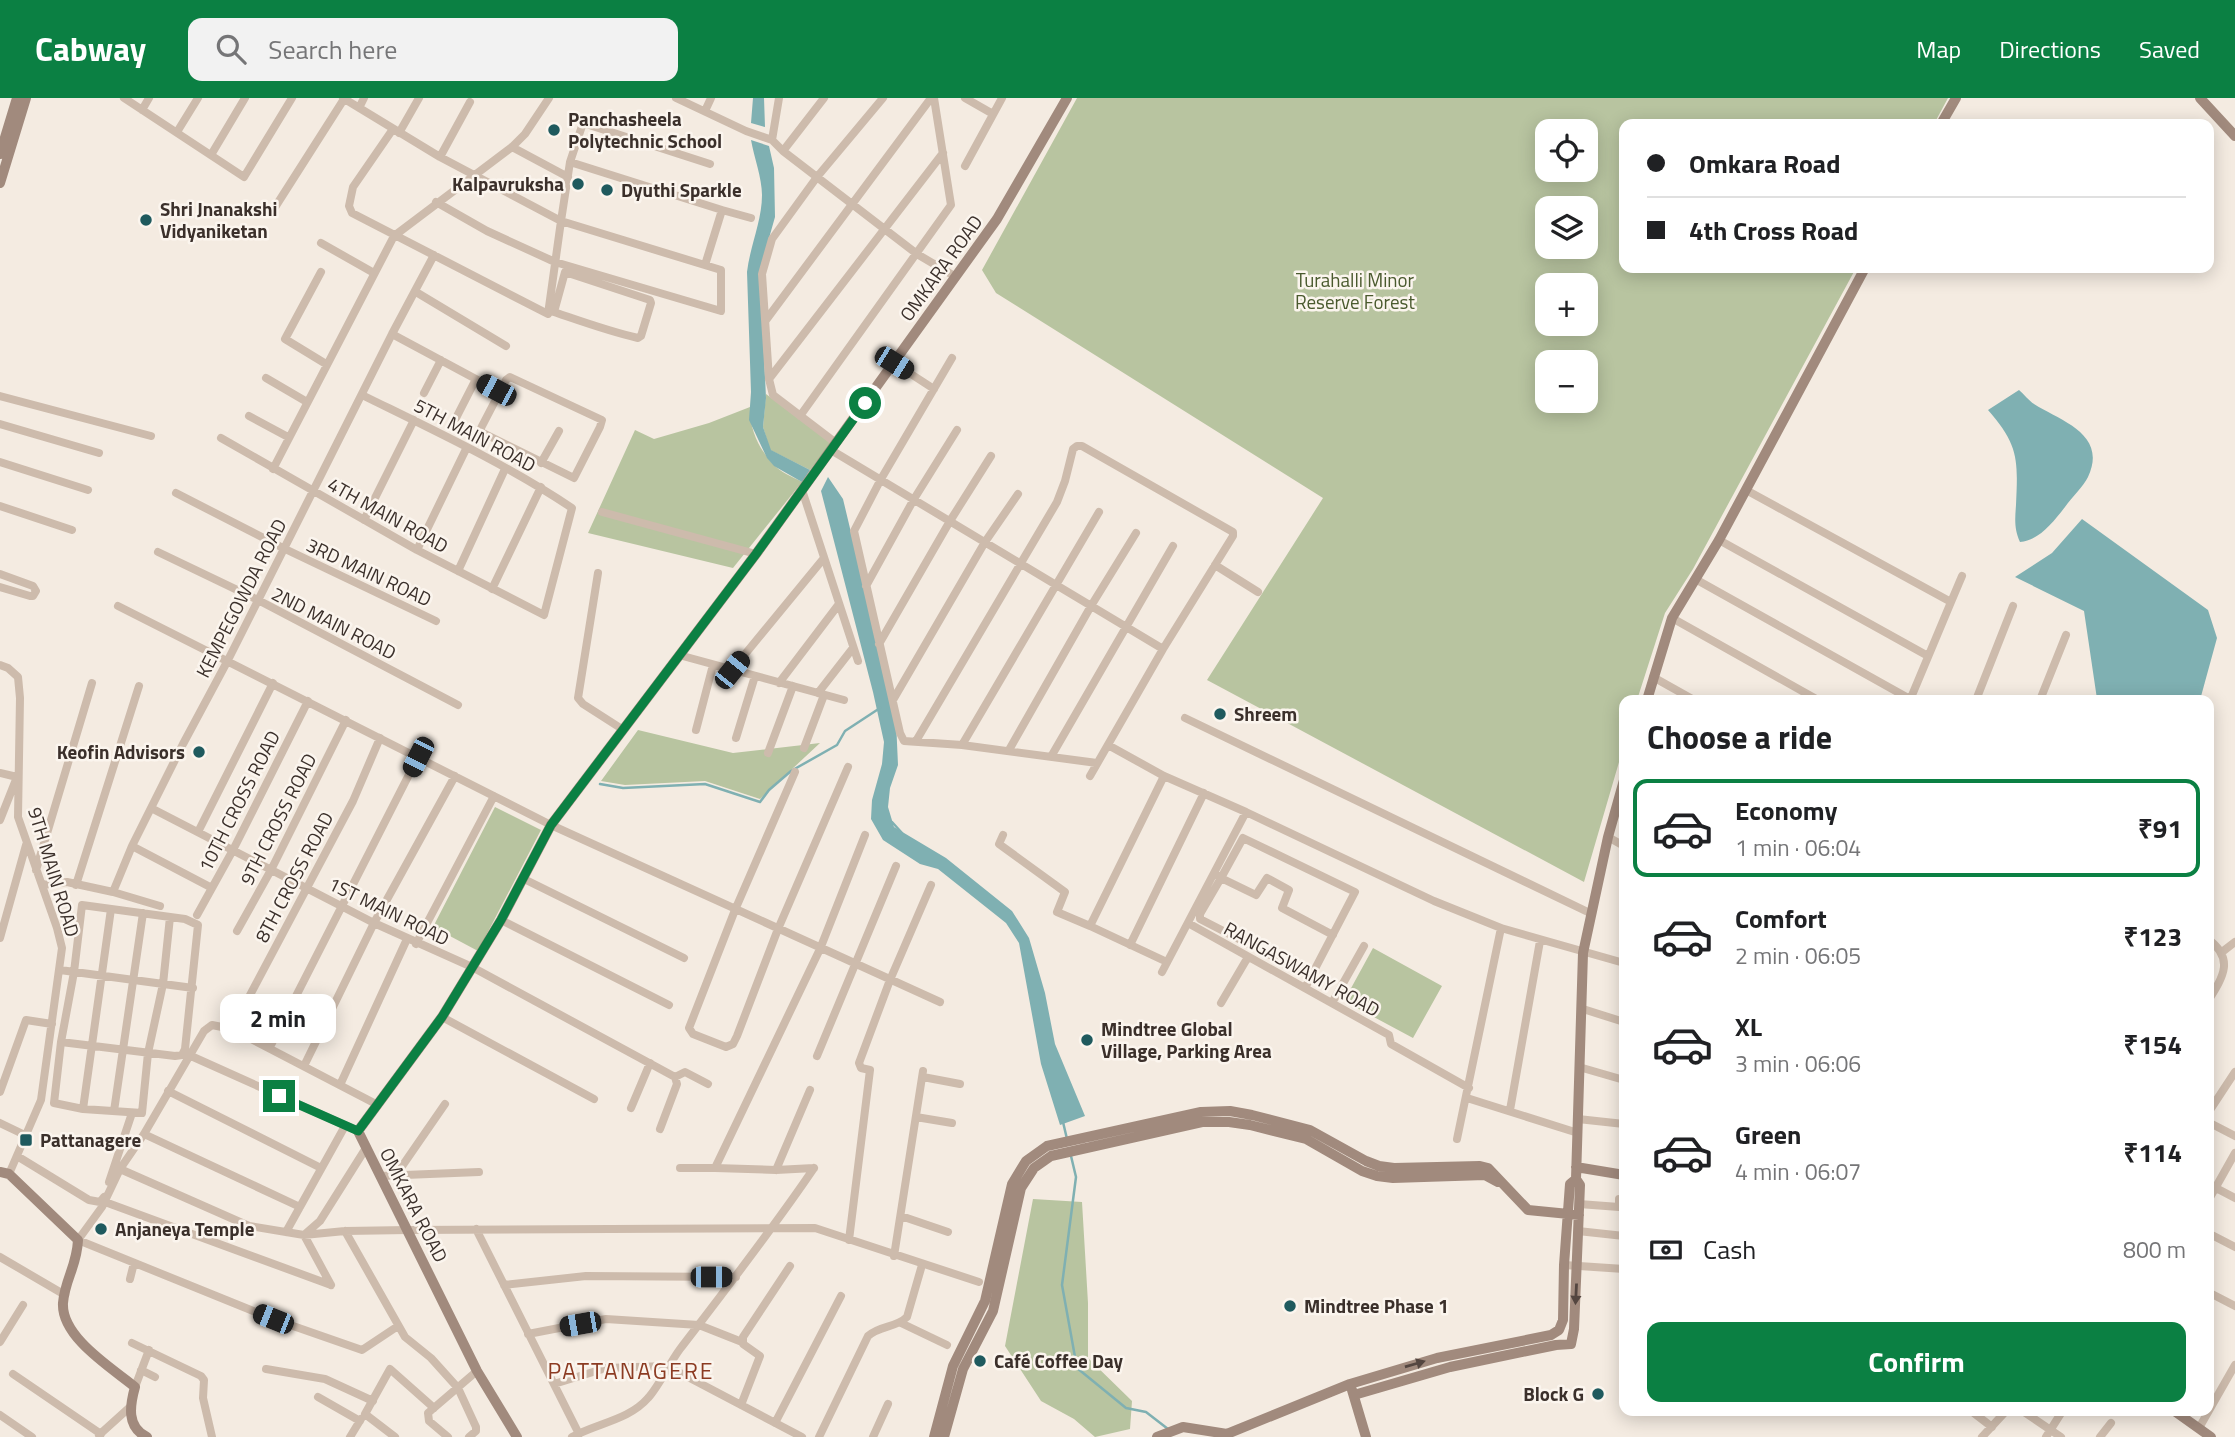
<!DOCTYPE html>
<meta charset="utf-8">
<style>
:root{--surface:#fff;--page:#f2f2f2;--text:#202124;--muted:#757577;--line:#e0e0e0;--accent:#0b8043}
body{margin:0;font-family:"Titillium Web",sans-serif;background:var(--page);color:var(--text);height:100vh;display:flex;flex-direction:column;font-size:26px;white-space:nowrap}
*{box-sizing:border-box;margin:0}
p{font-size:23px;color:var(--muted)}
.icon{flex:none;width:38px;height:38px;fill:none;stroke:currentColor;stroke-width:2;stroke-linecap:round;stroke-linejoin:round}
.map{position:relative;flex:1;overflow:hidden}
.panel{position:absolute;left:1619px;top:597px;width:595px;height:721px;display:flex;flex-direction:column;background:var(--surface);border-radius:14px;box-shadow:0 4px 18px #0003}
.panel>*{flex:none}
.banner{position:absolute;left:1619px;top:21px;width:595px;height:154px;border-radius:14px;box-shadow:0 4px 18px #0003;display:grid;align-content:center;height:154px;padding:0 28px;background:var(--surface)}
.controls{position:absolute;left:1535px;top:21px;display:grid;gap:14px}
.controls a{display:grid;place-items:center;width:63px;height:63px;border-radius:14px;background:var(--surface);box-shadow:0 4px 18px #0003;font-size:35px}
.end{position:absolute;width:32px;height:32px;margin:-16px;border:9px solid #0b8043;background:#fff;box-shadow:0 0 0 4px #fff}
.from{border-radius:50%}
.bubble{position:absolute;height:49px;border-radius:14px;background:var(--surface);box-shadow:0 4px 18px #0003;font-size:23px;font-weight:700;line-height:49px;text-align:center}
.car{position:absolute;width:21px;height:42px;margin:-21px -10px;border-radius:9px;box-shadow:0 0 5px 2px #0007;background:linear-gradient(#222 24%,#8ab4d8 0 40%,#222 0 76%,#8ab4d8 0 86%,#222 0)}
.banner b{display:flex;align-items:center;gap:24px;height:66px;font-size:26px}
.banner b+b{border-top:2px solid var(--line)}
.banner i{width:18px;height:18px;background:var(--text)}
ul{padding:0;list-style:none}
li{display:flex;align-items:center;gap:21px;height:98px;margin:0 14px 10px;padding:0 14px;border:4px solid transparent;border-radius:14px}
li div{flex:1}
li b{display:block;font-size:26px}
li em{font-style:normal;font-weight:700}
li.selected{border-color:var(--accent)}
li>.icon{width:63px;height:63px;stroke-width:1.5}
h2{padding:0 28px;font-size:32px;line-height:84px}
.pay{display:flex;align-items:center;gap:18px;height:77px;padding:0 28px;font-size:26px}
.pay p{margin-inline-start:auto}
.action{display:flex;gap:14px;margin-top:auto;padding:14px 28px}
.action a{flex:1;height:80px;border-radius:14px;background:var(--accent);color:#fff;font-size:28px;font-weight:700;line-height:80px;text-align:center}
header{display:flex;align-items:center;gap:42px;box-sizing:border-box;height:98px;padding:0 35px;background:var(--accent);color:#fff}
header strong{font-size:33px}
nav{display:flex;gap:38px;margin-inline-start:auto;font-size:24px}
.search{width:490px;height:63px;background:var(--page);display:flex;align-items:center;gap:18px;box-sizing:border-box;padding:0 24px;border-radius:14px;color:var(--muted);font-size:26px}
.map>svg:first-child{display:block}
</style>
<header>
<strong>Cabway</strong>
<div class="search"><svg class="icon" aria-label="search" viewBox="0 0 24 24"><circle cx="10" cy="10" r="6"/><path d="M15 15l6 6"/></svg>Search here</div>
<nav><a>Map</a><a>Directions</a><a>Saved</a></nav>
</header>
<div class="map">
<svg width="2235" height="1339" viewBox="0 0 2235 1339">
<rect width="100%" height="100%" fill="#f4ebe1"/>
<path fill="#b8c4a0" fill-rule="evenodd" d="M 1077,0 L 1948,0 L 1934,26 L 1624,26 L 1624,170 L 1856,170 L 1693,471 L 1665,515 L 1637,602 L 1624,602 L 1624,647 L 1584,784 L 1207,582 L 1323,400 L 996,195 L 982,172 ZM 1586,33 L 1586,72 L 1547,72 L 1547,33 ZM 1586,110 L 1586,149 L 1547,149 L 1547,110 ZM 1586,187 L 1586,226 L 1547,226 L 1547,187 ZM 1586,264 L 1586,303 L 1547,303 L 1547,264 Z
M 766,296 L 832,344 L 810,372 L 770,352 L 763,329 Z
M 750,309 C 749,330 759,351 773,366 C 780,374 793,379 802,384 L 733,470 L 588,435 L 635,332 L 654,341 L 709,325 Z
M 638,632 L 733,655 L 820,645 L 760,701 L 705,683 L 625,687 L 601,683 Z
M 495,709 L 541,732 L 478,853 L 433,829 Z
M 1373,850 L 1442,888 L 1413,940 L 1344,903 Z
M 1033,1101 L 1082,1104 L 1088,1205 L 1088,1260 L 1132,1303 L 1130,1331 L 1095,1339 L 1074,1321 L 1041,1303 L 1005,1248 Z"/>
<path fill="#7fb0b2" d="M 753,0 L 764,0 L 765,29 L 751,25 Z
M 751,42 L 769,48 L 774,70 L 775,119 L 760,172 L 766,300 L 763,329 L 771,352 L 810,372 L 802,384 L 774,368 L 767,360 L 749,322 L 751,294 L 747,174 C 750,148 762,123 762,97 C 762,80 754,59 751,42 Z
M 2019,292 C 2024,296 2029,303 2034,306 C 2061,323 2108,336 2088,379 C 2083,389 2072,399 2065,409 C 2053,424 2040,442 2020,444 C 2014,431 2015,421 2016,407 C 2018,362 2019,347 1988,312 Z
M 828,379 L 843,401 L 896,623 L 898,667 L 890,690 L 888,709 L 894,729 L 946,760 L 1012,813 L 1029,840 L 1045,895 L 1055,946 L 1085,1018 L 1060,1027 L 1041,966 L 1019,845 L 1006,825 L 938,771 L 920,766 L 883,742 L 871,721 L 872,702 L 882,666 L 884,644 L 873,594 L 821,393 Z
M 2082,421 L 2208,512 L 2217,540 L 2200,602 L 2097,601 L 2084,513 L 2015,479 L 2052,455 Z"/>
<g fill="none" stroke-linecap="round" stroke-linejoin="round">
<path stroke="#7fb0b2" stroke-width="2.5" d="M 600,686 L 623,690 L 705,686 L 760,704 L 769,692 L 791,673 L 837,647 L 845,633 L 880,610
M 892,724 L 902,735
M 1063,1024 L 1067,1041
M 1071,1058 L 1076,1079 L 1062,1187 L 1077,1270 L 1126,1310 L 1146,1314 L 1168,1331"/>
<path stroke="#cdbbac" stroke-width="8" d="M 124,0 L 244,79 L 292,0
M 343,0 L 440,59 L 561,123 L 548,216 L 352,115 L 349,108 L 353,89 L 393,31
M 676,0 L 746,33 L 772,42
M 779,0 L 772,42 L 783,53 L 917,156 L 956,179
M 965,0 L 993,16
M 359,10 L 364,0
M 142,12 L 149,0
M 705,13 L 711,0
M 177,34 L 198,0
M 399,35 L 419,0
M 512,49 L 568,79
M 783,53 L 824,0
M 211,57 L 245,0
M 440,59 L 470,4
M 570,64 L 722,112 L 705,167
M 965,68 L 1002,0
M 436,104 L 487,133 L 555,164 L 721,213 L 721,172 L 561,123 L 570,64 L 583,25 L 710,66
M 722,112 L 751,120
M 272,114 L 344,1
M 321,145 L 374,175
M 321,174 L 285,241 L 326,266
M 416,194 L 506,248
M 548,212 C 578,222 607,233 638,240 L 641,238 L 651,205 L 650,202 L 565,174 L 554,214
M 766,222 L 931,0
M 392,236 L 500,294
M 952,260 L 881,381 L 854,433 L 900,635 L 904,643 L 962,647
M 894,265 L 934,291
M 510,279 L 602,322 L 600,329 L 574,380 L 481,334 L 481,330 L 506,282 Z
M 266,280 L 307,304
M 769,281 L 943,55
M 424,295 L 441,262
M 0,298 L 151,338
M 249,318 L 288,339
M 800,318 L 951,107 L 934,0
M 455,322 L 476,281
M 0,326 L 99,355
M 221,340 L 417,452 L 544,517 L 572,410 C 506,366 433,332 362,297
M 836,345 L 773,297 L 769,281 L 762,176 L 772,141 L 817,79 L 883,0
M 831,352 L 1163,551
M 0,364 L 88,392
M 541,365 L 559,333
M 273,371 L 394,138 L 512,49 L 525,36 L 549,0
M 802,392 L 858,563
M 1746,392 L 1951,504 L 1910,602
M 176,395 L 283,450 L 436,523
M 0,408 L 72,432
M 602,414 L 756,456
M 364,422 L 414,322
M 1719,442 L 1928,558
M 417,452 L 467,349
M 158,454 L 258,502 L 458,607
M 1215,467 L 1258,494
M 458,473 L 505,371
M 598,475 L 578,600 L 583,606 L 622,631
M 0,476 L 33,488 L 36,493 L 33,498 L 30,498 L 0,489
M 1697,482 L 1910,601
M 866,488 L 914,401 L 957,332
M 492,491 L 541,389
M 1951,504 L 1962,478
M 118,508 L 551,727 L 940,904
M 1672,520 L 1818,602
M 879,546 L 950,423 L 991,358
M 679,557 L 844,602
M 0,567 L 8,570 L 18,579 L 20,600 L 18,719 L 57,830 L 62,850 L 41,1002 L 9,1076
M 732,572 L 824,460
M 1653,579 L 1694,602
M 779,585 L 839,506
M 818,595 L 853,550
M 893,602 L 985,444 L 1018,396
M 1976,602 L 2013,508
M 2040,602 L 2066,537
M 1185,620 L 1592,816
M 696,632 L 713,567
M 736,640 L 755,578
M 916,643 L 1057,404 L 1065,383 L 1073,351 L 1077,348 L 1082,348 L 1233,434 L 1233,438 L 1163,551 L 1090,678
M 1108,647 L 1164,678 L 1246,714 L 1434,803 L 1501,830 L 1624,865
M 804,650 L 824,597
M 1009,652 L 1091,508 L 1136,435
M 768,655 L 793,588
M 1052,657 L 1173,448
M 1097,665 L 962,647 L 1099,414
M 795,674 L 735,812 L 689,930 L 693,936 L 726,949 L 733,946 L 737,938 L 778,831 L 848,669
M 0,675 L 17,679 L 0,722
M 1164,678 L 1090,828 L 1167,864
M 151,710 L 374,825 L 472,869 L 675,979 L 677,986 L 660,1031
M 198,734 L 273,585
M 1003,737 L 999,746 L 1065,794 L 1057,814 L 1090,828
M 1608,739 L 1624,748
M 132,748 L 212,790
M 36,772 L 92,585
M 1218,778 L 1221,780 L 1200,816 L 1200,821 L 1311,878
M 522,780 L 684,860
M 42,787 L 67,784 L 113,794 L 132,748 L 183,646 L 228,562 L 392,236 L 434,157
M 76,787 L 139,588
M 113,794 L 160,808
M 82,807 L 185,821 L 198,827 L 185,951 L 182,957 L 175,958 L 61,944 L 74,874 Z
M 197,817 L 233,752 L 308,603
M 501,822 L 669,907
M 1188,825 L 1389,937 L 1391,946 L 1469,990
M 237,833 L 271,772 L 346,622
M 0,840 L 26,747
M 2208,841 C 2235,861 2223,879 2208,903
M 416,846 L 494,698
M 1130,847 L 1204,695
M 2222,854 L 2235,844
M 60,872 L 193,890
M 1162,874 L 1246,714
M 1305,890 L 1355,794 L 1243,740 L 1221,780 L 1256,797 L 1267,780 L 1289,792 L 1282,810 L 1333,837
M 1221,905 L 1248,859
M 1332,905 L 1364,848
M 1583,911 L 1624,924
M 442,919 L 594,1001
M 232,931 L 353,703 L 380,640
M 61,944 L 54,1005 L 83,1011 L 142,1015 L 148,955 L 163,886 L 170,819
M 270,949 L 418,659
M 191,958 L 358,1033
M 817,958 L 896,768
M 304,968 L 374,825 L 455,678
M 1579,969 L 1624,982
M 675,979 L 685,974 L 708,986
M 923,979 L 960,986
M 340,987 L 407,841
M 168,993 L 321,1070
M 0,994 L 26,922 L 52,926
M 1467,1000 L 1578,1035
M 376,1006 L 232,931 L 212,927 L 204,933 L 144,1036 L 120,1071 L 102,1109 L 78,1142 L 273,1221 L 362,1252 L 398,1228
M 631,1010 L 650,965
M 83,1011 L 111,811
M 1510,1012 L 1540,843
M 114,1013 L 143,815
M 2208,1015 L 2235,974
M 916,1019 L 952,1025
M 1578,1021 L 1624,1026
M 2208,1024 L 2235,1038
M 0,1025 L 27,1038
M 144,1036 L 300,1109
M 1457,1041 L 1501,830
M 17,1058 L 89,1102 L 100,1104 L 104,1099
M 680,1070 L 715,1070
M 814,1070 L 776,1072 L 715,1070 L 820,851 L 865,737
M 120,1071 L 249,1128 L 304,1137 L 345,1133 L 408,1132 L 815,1130 L 979,1184
M 776,1072 L 810,992
M 396,1077 L 445,1006
M 380,1078 L 479,1074
M 109,1084 L 132,1015
M 2216,1090 L 2235,1100
M 2208,1103 L 2235,1055
M 105,1104 L 331,1187
M 1579,1106 L 1619,1109 L 1619,1101
M 901,1118 L 948,1134
M 476,1131 L 579,1336
M 345,1133 L 405,1239 L 431,1260 L 458,1290 L 476,1329 L 476,1333 L 469,1339
M 1578,1133 L 1624,1138
M 286,1134 L 345,1028
M 2208,1135 L 2235,1149
M 849,1142 L 870,972 L 861,970 L 859,965 L 890,882 L 931,787
M 894,1158 L 923,973
M 0,1159 L 65,1197
M 1564,1167 L 1624,1171
M 130,1181 L 134,1165
M 331,1187 L 304,1137 L 320,1123 L 366,1050
M 504,1187 L 586,1178 L 736,1179
M 2208,1194 L 2235,1208
M 901,1225 L 947,1247
M 528,1236 L 606,1221 L 699,1227 L 742,1244
M 0,1244 L 23,1207
M 132,1245 L 201,1278 L 204,1282 L 203,1300 L 212,1339
M 266,1271 L 325,1281 L 373,1303
M 141,1272 L 155,1279
M 13,1276 L 101,1336
M 554,1286 L 606,1270 L 667,1268 L 802,1339
M 135,1289 L 149,1252
M 318,1299 L 360,1323
M 741,1307 L 760,1258 L 743,1246 L 743,1239 L 790,1168
M 1970,1312 L 1992,1329
M 2021,1312 L 2061,1339
M 0,1317 L 32,1339
M 775,1325 L 841,1198
M 2199,1330 L 2235,1267
M 99,1337 L 130,1309
M 350,1339 L 361,1321
M 395,1339 L 365,1316 L 390,1271 L 434,1310
M 448,1339 L 429,1323 L 428,1315 L 477,1273
M 572,1339 C 597,1325 629,1322 648,1300 C 659,1288 669,1266 680,1251 C 726,1191 772,1132 814,1070
M 819,1339 L 868,1238 C 880,1227 896,1230 907,1219 L 922,1167
M 873,1339 L 888,1306
M 1982,1339 L 2007,1312
M 2046,1339 L 2063,1312
M 2100,1339 L 2111,1325"/>
<path stroke="#a18a7d" stroke-width="10" d="M 2200,0 L 2235,38
M 1941,26 L 1956,0
M 0,56 L 17,0
M 0,85 L 26,0
M 1647,602 L 1672,520 L 1719,442 L 1865,170
M 1576,1069 L 1624,1077
M 0,1074 L 9,1076 L 78,1142 C 77,1168 65,1181 63,1205 C 61,1239 112,1270 135,1289 C 130,1307 126,1329 147,1339
M 1352,1292 L 1366,1339
M 1354,1297 L 1450,1269 L 1556,1247 L 1571,1246 L 1574,1231 L 1580,1087 L 1576,1081 L 1583,855 L 1608,739 L 1624,682
M 2173,1312 L 2211,1339
M 517,1339 L 477,1273 L 358,1033 L 442,919 L 501,822 L 551,727 L 756,456 L 997,121 L 1067,0
M 934,1339 L 953,1268 L 985,1203 L 1012,1086 L 1026,1063 L 1047,1048 L 1201,1014 L 1230,1013 L 1252,1017 L 1310,1032 L 1366,1063 L 1379,1068 L 1394,1070 L 1480,1068 L 1488,1070 L 1528,1112 L 1579,1117
M 944,1339 L 963,1271 L 993,1213 L 1021,1090 L 1034,1070 L 1051,1058 L 1202,1024 L 1229,1024 L 1250,1027 L 1306,1041 L 1362,1073 L 1377,1078 L 1393,1080 L 1485,1077 L 1498,1084
M 1157,1339 L 1183,1329 L 1227,1336 L 1350,1286 L 1437,1260 L 1551,1237 L 1559,1232 L 1563,1222 L 1564,1167 L 1570,1086 L 1576,1081"/>
</g>
<defs><path id="oneway-solid" d="M-6-.8H1V-3.2L6.5 0L1 3.2V.8H-6Z" transform="scale(1.75)"/></defs>
<g fill="#544640">
<use href="#oneway-solid" transform="translate(1576 1196) rotate(93)"/>
<use href="#oneway-solid" transform="translate(1415 1266) rotate(-16)"/>
</g>
<g fill="none" stroke-linecap="round" stroke-linejoin="round">
<path stroke="#0b8043" stroke-width="9" d="M 279,998 L 358,1033 L 442,919 L 501,822 L 551,727 L 756,456 L 865,305"/>
</g>
<g fill="#1f5a5e" stroke="#fbf5ee" stroke-width="2.5">
<circle cx="554" cy="32" r="7"/>
<circle cx="578" cy="86" r="7"/>
<circle cx="607" cy="92" r="7"/>
<circle cx="146" cy="122" r="7"/>
<circle cx="1220" cy="616" r="7"/>
<circle cx="199" cy="654" r="7"/>
<circle cx="1087" cy="942" r="7"/>
<rect x="19" y="1035" width="14" height="14" rx="3.5"/>
<circle cx="101" cy="1131" r="7"/>
<circle cx="1290" cy="1208" r="7"/>
<circle cx="980" cy="1263" r="7"/>
<circle cx="1598" cy="1296" r="7"/>
</g>
<g text-anchor="middle" stroke-width="5" stroke-linejoin="round" paint-order="stroke">
<g font-size="19" font-weight="bold" fill="#3b302b" stroke="#fbf5ee" text-anchor="start">
<text x="568" y="28">Panchasheela<tspan x="568" dy="22">Polytechnic School</tspan></text>
<text x="564" y="93" text-anchor="end">Kalpavruksha</text>
<text x="621" y="99">Dyuthi Sparkle</text>
<text x="160" y="118">Shri Jnanakshi<tspan x="160" dy="22">Vidyaniketan</tspan></text>
<text x="1234" y="623">Shreem</text>
<text x="185" y="661" text-anchor="end">Keofin Advisors</text>
<text x="1101" y="938">Mindtree Global<tspan x="1101" dy="22">Village, Parking Area</tspan></text>
<text x="40" y="1049">Pattanagere</text>
<text x="115" y="1138">Anjaneya Temple</text>
<text x="1304" y="1215">Mindtree Phase 1</text>
<text x="994" y="1270">Café Coffee Day</text>
<text x="1584" y="1303" text-anchor="end">Block G</text>
</g>
<g font-size="19" fill="#3b302b" stroke="#fbf5ee">
<text transform="translate(941 170) rotate(-54)" y="7">OMKARA ROAD</text>
<text transform="translate(475 337) rotate(28)" y="7">5TH MAIN ROAD</text>
<text transform="translate(388 417) rotate(29)" y="7">4TH MAIN ROAD</text>
<text transform="translate(369 474) rotate(25)" y="7">3RD MAIN ROAD</text>
<text transform="translate(241 500) rotate(-63)" y="7">KEMPEGOWDA ROAD</text>
<text transform="translate(334 525) rotate(27)" y="7">2ND MAIN ROAD</text>
<text transform="translate(239 703) rotate(-63)" y="7">10TH CROSS ROAD</text>
<text transform="translate(278 721) rotate(-63)" y="7">9TH CROSS ROAD</text>
<text transform="translate(54 774) rotate(73)" y="7">9TH MAIN ROAD</text>
<text transform="translate(294 779) rotate(-62)" y="7">8TH CROSS ROAD</text>
<text transform="translate(389 813) rotate(26)" y="7">1ST MAIN ROAD</text>
<text transform="translate(1302 871) rotate(29)" y="7">RANGASWAMY ROAD</text>
<text transform="translate(414 1107) rotate(63)" y="7">OMKARA ROAD</text>
</g>
<g font-size="19" fill="#4a5a2e" stroke="#fbf5ee">
<text x="1355" y="189">Turahalli Minor<tspan x="1355" dy="22">Reserve Forest</tspan></text>
</g>
<g font-size="23" letter-spacing="2" fill="#8c3b22" stroke="#fbf5ee">
<text x="631" y="1281">PATTANAGERE</text>
</g>
</g>
</svg>
<div class="controls">
<a><svg class="icon" aria-label="locate" viewBox="0 0 24 24"><circle cx="12" cy="12" r="6"/><path d="M12 2v4M12 18v4M2 12h4M18 12h4"/></svg></a>
<a><svg class="icon" aria-label="layers" viewBox="0 0 24 24"><path d="M12 4l9 5-9 5-9-5zM3 14l9 5 9-5"/></svg></a>
<a>+</a>
<a>−</a>
</div>
<i class="end from" style="left:865px;top:305px"></i>
<i class="end" style="left:279px;top:998px"></i>
<div class="bubble" style="left:220px;top:896px;width:116px">2 min</div>
<i class="car" style="left:894px;top:265px;rotate:122deg"></i>
<i class="car" style="left:496px;top:292px;rotate:298deg"></i>
<i class="car" style="left:732px;top:572px;rotate:39deg"></i>
<i class="car" style="left:418px;top:659px;rotate:207deg"></i>
<i class="car" style="left:711px;top:1179px;rotate:90deg"></i>
<i class="car" style="left:273px;top:1221px;rotate:292deg"></i>
<i class="car" style="left:580px;top:1226px;rotate:260deg"></i>
<div class="banner">
<b><i class="from"></i>Omkara Road</b>
<b><i></i>4th Cross Road</b>
</div>
<section class="panel">
<h2>Choose a ride</h2>
<ul>
<li class="selected"><svg class="icon" aria-label="car" viewBox="0 0 24 24"><path d="M5 17H2v-5l4-1 3-4h7l3 4 3 1v5h-3M9 17h6M6 11h13"/><circle cx="7" cy="17" r="2"/><circle cx="17" cy="17" r="2"/></svg><div><b>Economy</b><p>1 min · 06:04</p></div><em>₹91</em></li>
<li><svg class="icon" aria-label="car" viewBox="0 0 24 24"><path d="M5 17H2v-5l4-1 3-4h7l3 4 3 1v5h-3M9 17h6M6 11h13"/><circle cx="7" cy="17" r="2"/><circle cx="17" cy="17" r="2"/></svg><div><b>Comfort</b><p>2 min · 06:05</p></div><em>₹123</em></li>
<li><svg class="icon" aria-label="car" viewBox="0 0 24 24"><path d="M5 17H2v-5l4-1 3-4h7l3 4 3 1v5h-3M9 17h6M6 11h13"/><circle cx="7" cy="17" r="2"/><circle cx="17" cy="17" r="2"/></svg><div><b>XL</b><p>3 min · 06:06</p></div><em>₹154</em></li>
<li><svg class="icon" aria-label="car" viewBox="0 0 24 24"><path d="M5 17H2v-5l4-1 3-4h7l3 4 3 1v5h-3M9 17h6M6 11h13"/><circle cx="7" cy="17" r="2"/><circle cx="17" cy="17" r="2"/></svg><div><b>Green</b><p>4 min · 06:07</p></div><em>₹114</em></li>
</ul>
<div class="pay"><svg class="icon" aria-label="cash" viewBox="0 0 24 24"><path d="M3 7h18v10H3z"/><circle cx="12" cy="12" r="2"/></svg>Cash<p>800 m</p></div>
<div class="action"><a>Confirm</a></div>
</section>
</div>
